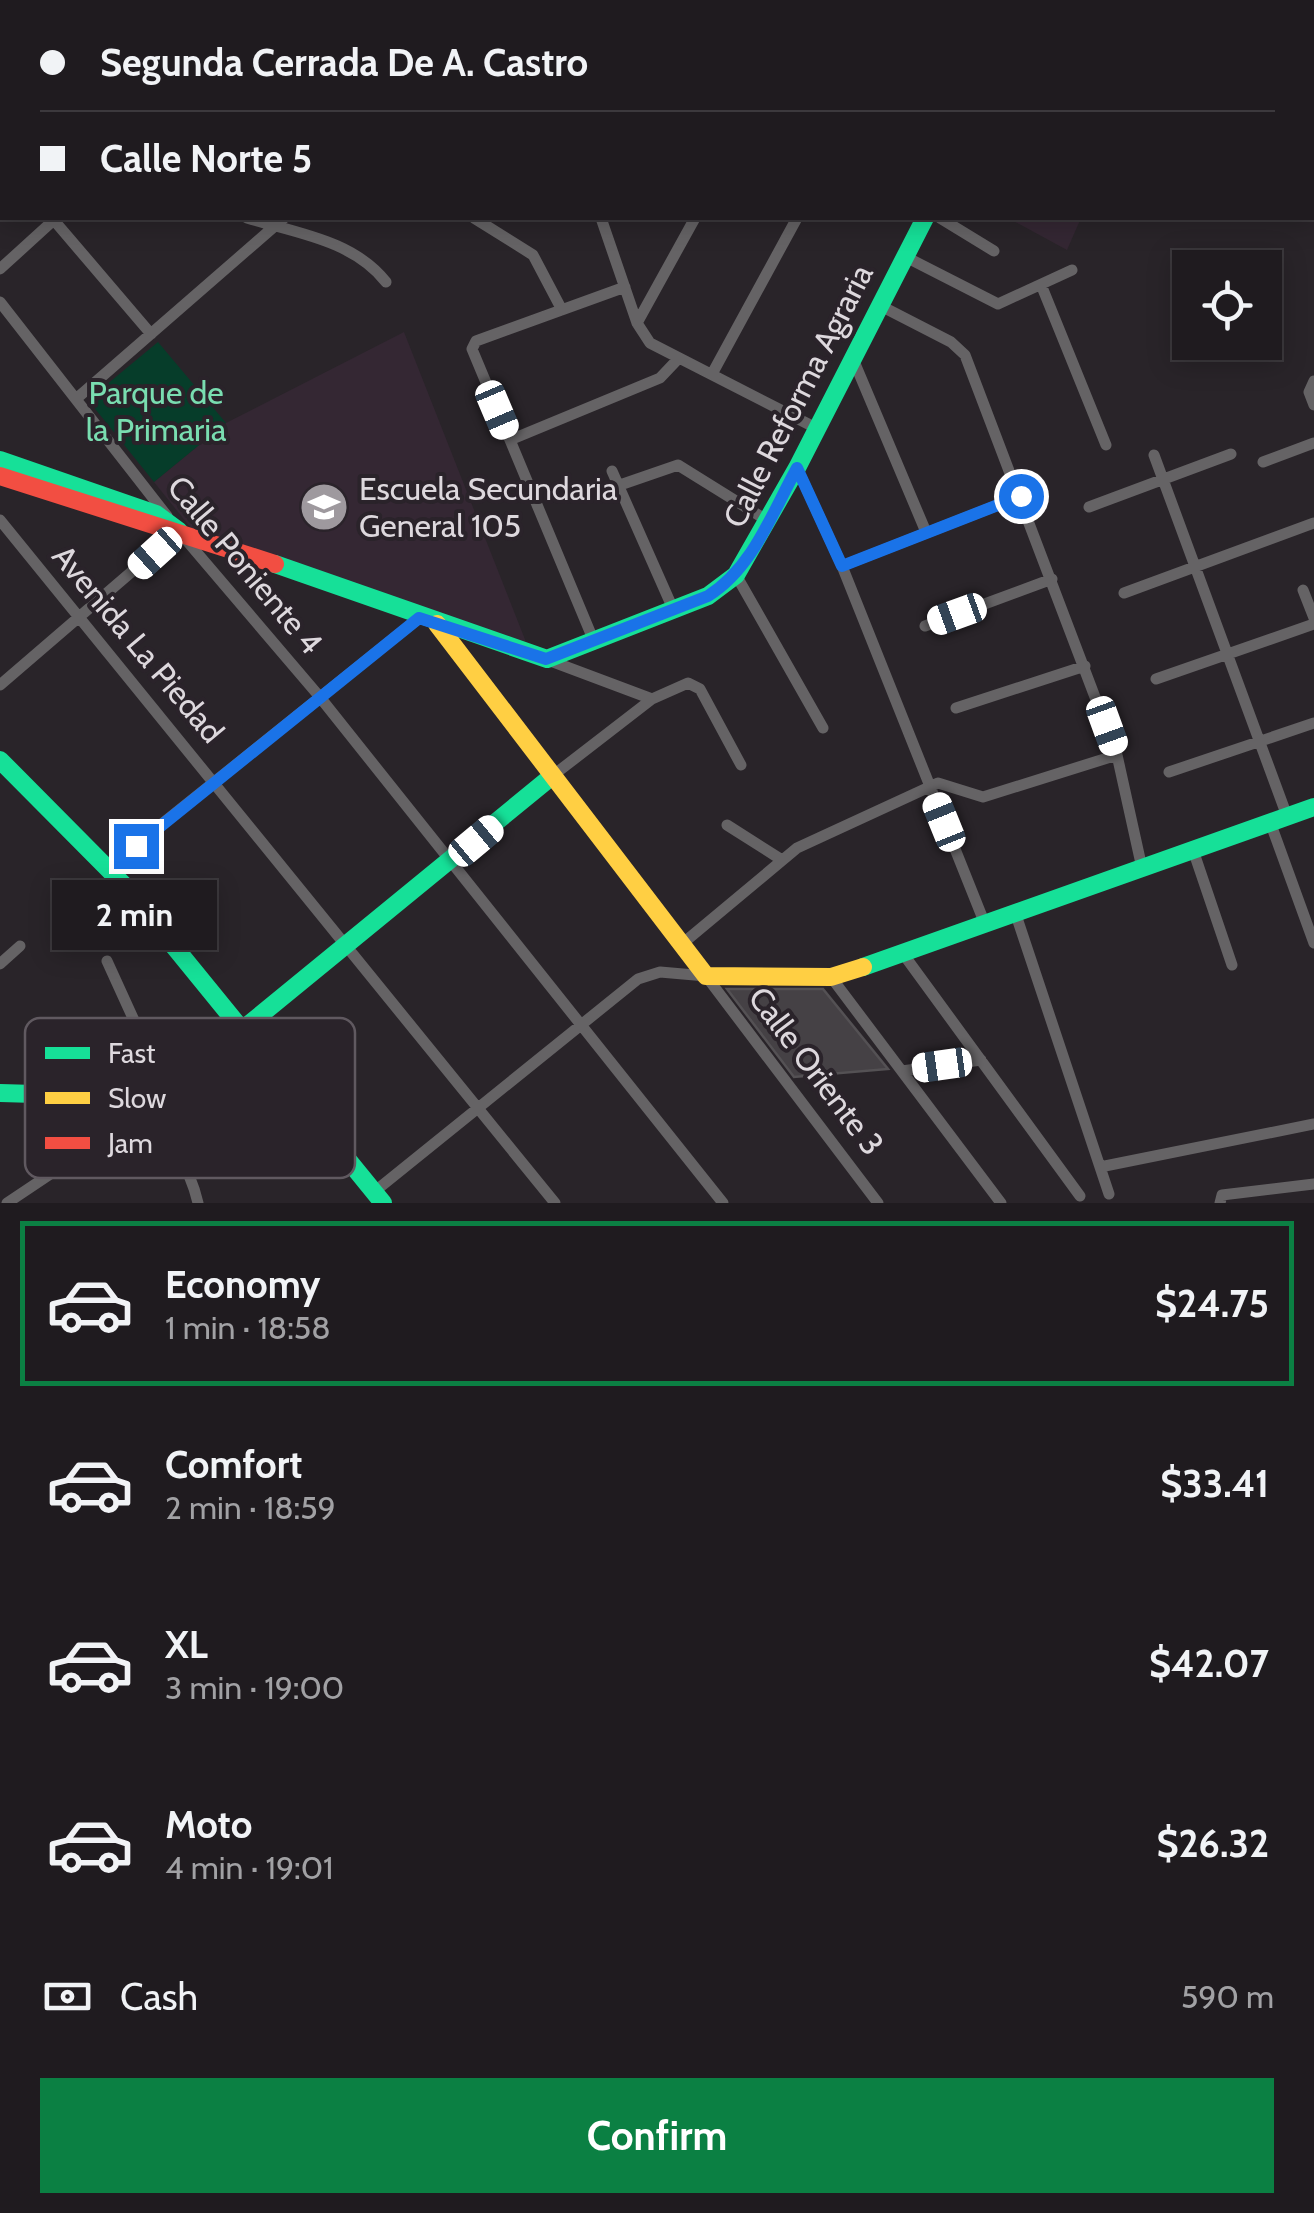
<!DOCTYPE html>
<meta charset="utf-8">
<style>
:root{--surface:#1f1b1f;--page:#272428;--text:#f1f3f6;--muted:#a1a1a4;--line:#3c393d;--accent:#0b8043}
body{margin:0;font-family:Cabin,sans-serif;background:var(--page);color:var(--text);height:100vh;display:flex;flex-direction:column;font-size:38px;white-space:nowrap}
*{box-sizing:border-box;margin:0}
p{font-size:32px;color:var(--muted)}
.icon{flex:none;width:55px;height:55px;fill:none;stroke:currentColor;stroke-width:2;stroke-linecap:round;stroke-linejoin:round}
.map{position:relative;height:1203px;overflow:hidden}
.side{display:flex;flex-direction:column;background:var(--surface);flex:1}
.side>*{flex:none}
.guide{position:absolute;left:0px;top:0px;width:1315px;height:220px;box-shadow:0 5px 25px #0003,0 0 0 2px var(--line);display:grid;align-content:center;height:220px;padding:0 40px;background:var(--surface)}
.tools{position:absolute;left:1172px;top:250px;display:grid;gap:20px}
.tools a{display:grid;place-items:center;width:110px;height:110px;border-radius:0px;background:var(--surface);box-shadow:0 5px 25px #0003,0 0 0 2px var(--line);font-size:50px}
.end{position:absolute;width:45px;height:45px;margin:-22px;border:12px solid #1a73e8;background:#fff;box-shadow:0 0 0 5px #fff}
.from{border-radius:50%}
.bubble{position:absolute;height:70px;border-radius:0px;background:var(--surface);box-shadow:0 5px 25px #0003,0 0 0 2px var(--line);font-size:32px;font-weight:700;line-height:70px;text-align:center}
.car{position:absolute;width:30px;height:60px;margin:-30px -15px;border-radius:12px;box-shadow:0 0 8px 2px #0007;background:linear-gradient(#fff 24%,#345 0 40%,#fff 0 76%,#345 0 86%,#fff 0)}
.guide b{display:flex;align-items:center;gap:35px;height:95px;font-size:38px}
.guide b+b{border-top:2px solid var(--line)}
.guide i{width:25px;height:25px;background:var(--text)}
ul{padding:18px 0 0;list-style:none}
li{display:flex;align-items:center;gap:30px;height:165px;margin:0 20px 15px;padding:0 20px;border:5px solid transparent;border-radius:0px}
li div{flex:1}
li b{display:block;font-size:38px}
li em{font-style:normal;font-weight:700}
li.selected{border-color:var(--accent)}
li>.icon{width:90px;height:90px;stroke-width:1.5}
.pay{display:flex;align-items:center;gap:25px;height:110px;padding:0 40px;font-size:38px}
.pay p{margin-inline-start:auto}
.button{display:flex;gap:20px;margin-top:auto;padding:20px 40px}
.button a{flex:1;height:115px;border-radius:0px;background:var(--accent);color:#fff;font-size:40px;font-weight:700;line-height:115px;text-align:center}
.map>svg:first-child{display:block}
</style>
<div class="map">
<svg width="1314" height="1203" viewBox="0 0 1314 1203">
<rect width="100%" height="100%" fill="#292429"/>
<path fill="#342733" d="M 1008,218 L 1081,218 L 1067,250 Z
M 404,332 L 526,642 L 194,532 L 154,482 L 226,423 Z"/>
<path fill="#063d2a" d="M 158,342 L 226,423 L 154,482 L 88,400 Z"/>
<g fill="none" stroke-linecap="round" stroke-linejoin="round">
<path stroke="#040d33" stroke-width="4" d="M 1312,166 L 1314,167"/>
</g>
<path fill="#454145" stroke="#545154" stroke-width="2.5" d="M 727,989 L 823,989 L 888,1069 L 794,1077 Z"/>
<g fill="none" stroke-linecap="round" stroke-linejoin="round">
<path stroke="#656365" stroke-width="11" d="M 40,0 L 44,2
M 219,0 L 223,2
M 409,0 L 414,2
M 506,2 L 507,0
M 610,2 L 612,0
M 714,2 L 715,0
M 907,2 L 908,0
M 1148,2 L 1149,0
M 0,82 L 2,84
M 1312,114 L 1314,115
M 0,153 L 2,156
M 52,218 L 151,334
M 247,218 C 296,233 353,240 386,282
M 474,218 L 533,255 L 562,310
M 601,218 L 637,323 L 650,343 L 816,428
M 940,218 L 994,251
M 904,256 L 998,304 L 1072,270
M 0,269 L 56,218
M 1042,287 L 1106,445
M 0,302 L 167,516
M 879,305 L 951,342 L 965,355 L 1117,755 L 1142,868
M 637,323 L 695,218
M 853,359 L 926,532
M 712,374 L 797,218
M 1314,381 L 1309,392 L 1314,405
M 76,399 L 284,218
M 510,440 L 660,378 L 678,359
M 1154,455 L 1287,816
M 1263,462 L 1314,443
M 797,468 L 842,566 L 985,924
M 612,471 L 674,611
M 620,485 L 678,465 L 768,521
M 1089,507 L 1231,454
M 0,520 L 555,1203
M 181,534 L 319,696 L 723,1203
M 842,566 L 1021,496
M 736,575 L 823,728
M 1303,590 L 1314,618
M 1124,593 L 1314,523
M 925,626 L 1052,579
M 593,639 L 472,349 L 476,341 L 625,287
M 548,660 L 652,699
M 1156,679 L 1314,624
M 0,685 L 179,531
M 956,708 L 1085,666
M 1169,772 L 1314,723
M 551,777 L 652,699 L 688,683 L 700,689 L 741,765
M 1270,822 L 1314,943
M 727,825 L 782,860
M 1193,850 L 1232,965
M 108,867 L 419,618
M 1015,912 L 1109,1194
M 682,944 L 797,848 L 938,783 L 983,797 L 1117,755
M 904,955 L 1080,1196
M 0,964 L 20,946
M 831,977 L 1001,1203
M 902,1071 L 981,1060
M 143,1112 C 170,1141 189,1164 198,1203
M 1100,1167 L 1314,1124
M 374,1192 L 638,979 L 660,972 L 706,976 L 878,1203
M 7,1203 L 143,1112 L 159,1091 L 153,1062 L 107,961
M 1220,1203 L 1222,1195 L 1314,1184"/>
<path stroke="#16e098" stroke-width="18" d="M 834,0 L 841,2
M 0,460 L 156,514 L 179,531
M 275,564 L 547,659 L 708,596 L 736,575 L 797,468 L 925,218
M 0,760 L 124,885 L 383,1203
M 863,967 L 1314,807
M 0,1093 L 141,1097 L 198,1066 L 551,777"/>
<path stroke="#ffcf43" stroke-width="18" d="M 784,0 L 790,2
M 1312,151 L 1314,152
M 437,624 L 706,976 L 831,977 L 863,967"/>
<path stroke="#f24e42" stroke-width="18" d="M 0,476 L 275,564"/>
</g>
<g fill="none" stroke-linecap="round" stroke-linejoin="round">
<path stroke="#1a73e8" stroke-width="12" d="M 136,846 L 419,618 L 546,659 L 708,596 C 753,568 772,513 797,468 L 842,566 L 1021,496"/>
</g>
<defs>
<g id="school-disc" transform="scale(2.5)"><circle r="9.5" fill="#9e999e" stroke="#2a232a"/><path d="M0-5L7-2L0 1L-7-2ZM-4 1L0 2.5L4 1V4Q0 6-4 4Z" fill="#fff"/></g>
</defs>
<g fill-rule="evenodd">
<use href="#school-disc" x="324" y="507"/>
</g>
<g text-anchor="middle" stroke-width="8" stroke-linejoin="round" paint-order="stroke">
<g font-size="32" fill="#79ddb0" stroke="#2a232a">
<text x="156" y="404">Parque de<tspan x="156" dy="37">la Primaria</tspan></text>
</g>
<g font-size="32" fill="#ddd8dd" stroke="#2a232a">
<text transform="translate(798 396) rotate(-63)" y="11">Calle Reforma Agraria</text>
<text transform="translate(245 565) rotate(50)" y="11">Calle Poniente 4</text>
<text transform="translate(138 644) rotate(50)" y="11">Avenida La Piedad</text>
<text transform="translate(816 1071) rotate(53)" y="11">Calle Oriente 3</text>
</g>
<g font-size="32" fill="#ddd8dd" stroke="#2a232a" text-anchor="start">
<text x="359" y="500">Escuela Secundaria<tspan x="359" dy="37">General 105</tspan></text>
</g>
</g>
<rect x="25" y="1018" width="330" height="160" rx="15" fill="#2a232a" stroke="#605960" stroke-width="2.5"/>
<rect x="45" y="1047" width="45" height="12" fill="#16e098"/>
<rect x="45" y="1092" width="45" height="12" fill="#ffcf43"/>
<rect x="45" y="1137" width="45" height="12" fill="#f24e42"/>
<g font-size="28" fill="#ddd8dd">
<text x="108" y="1063">Fast</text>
<text x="108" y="1108">Slow</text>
<text x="108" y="1153">Jam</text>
</g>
</svg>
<div class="tools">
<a><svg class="icon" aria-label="locate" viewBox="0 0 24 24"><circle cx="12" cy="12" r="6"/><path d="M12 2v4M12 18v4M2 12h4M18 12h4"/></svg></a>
</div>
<i class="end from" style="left:1021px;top:496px"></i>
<i class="end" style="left:136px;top:846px"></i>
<div class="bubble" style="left:52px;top:880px;width:165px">2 min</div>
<i class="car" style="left:497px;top:410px;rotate:157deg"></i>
<i class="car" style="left:155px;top:553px;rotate:228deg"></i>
<i class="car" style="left:957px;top:614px;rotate:250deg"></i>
<i class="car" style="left:1107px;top:726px;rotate:160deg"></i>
<i class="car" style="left:944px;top:822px;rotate:338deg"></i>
<i class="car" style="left:476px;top:841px;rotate:50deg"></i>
<i class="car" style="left:942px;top:1065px;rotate:262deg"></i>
<div class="guide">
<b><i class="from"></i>Segunda Cerrada De A. Castro</b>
<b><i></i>Calle Norte 5</b>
</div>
</div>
<section class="side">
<ul>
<li class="selected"><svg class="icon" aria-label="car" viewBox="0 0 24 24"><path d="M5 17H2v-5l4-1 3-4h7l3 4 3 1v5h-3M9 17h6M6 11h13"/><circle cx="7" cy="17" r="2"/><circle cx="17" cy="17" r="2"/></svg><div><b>Economy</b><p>1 min · 18:58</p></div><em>$24.75</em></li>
<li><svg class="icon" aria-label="car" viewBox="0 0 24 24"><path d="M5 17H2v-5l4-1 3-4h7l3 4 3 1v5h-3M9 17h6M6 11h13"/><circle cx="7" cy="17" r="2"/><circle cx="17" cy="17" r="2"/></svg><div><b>Comfort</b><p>2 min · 18:59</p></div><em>$33.41</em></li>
<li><svg class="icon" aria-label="car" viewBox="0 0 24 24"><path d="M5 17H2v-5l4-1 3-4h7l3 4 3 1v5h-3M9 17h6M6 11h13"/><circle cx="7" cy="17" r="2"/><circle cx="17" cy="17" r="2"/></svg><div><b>XL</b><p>3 min · 19:00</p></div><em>$42.07</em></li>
<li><svg class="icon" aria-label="car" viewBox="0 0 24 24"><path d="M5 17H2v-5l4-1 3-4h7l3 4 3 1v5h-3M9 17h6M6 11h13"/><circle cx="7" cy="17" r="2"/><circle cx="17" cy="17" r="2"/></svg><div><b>Moto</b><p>4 min · 19:01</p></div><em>$26.32</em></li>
</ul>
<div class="pay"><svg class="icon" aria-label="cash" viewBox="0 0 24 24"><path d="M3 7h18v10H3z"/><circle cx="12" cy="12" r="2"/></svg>Cash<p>590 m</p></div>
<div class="button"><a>Confirm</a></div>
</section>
